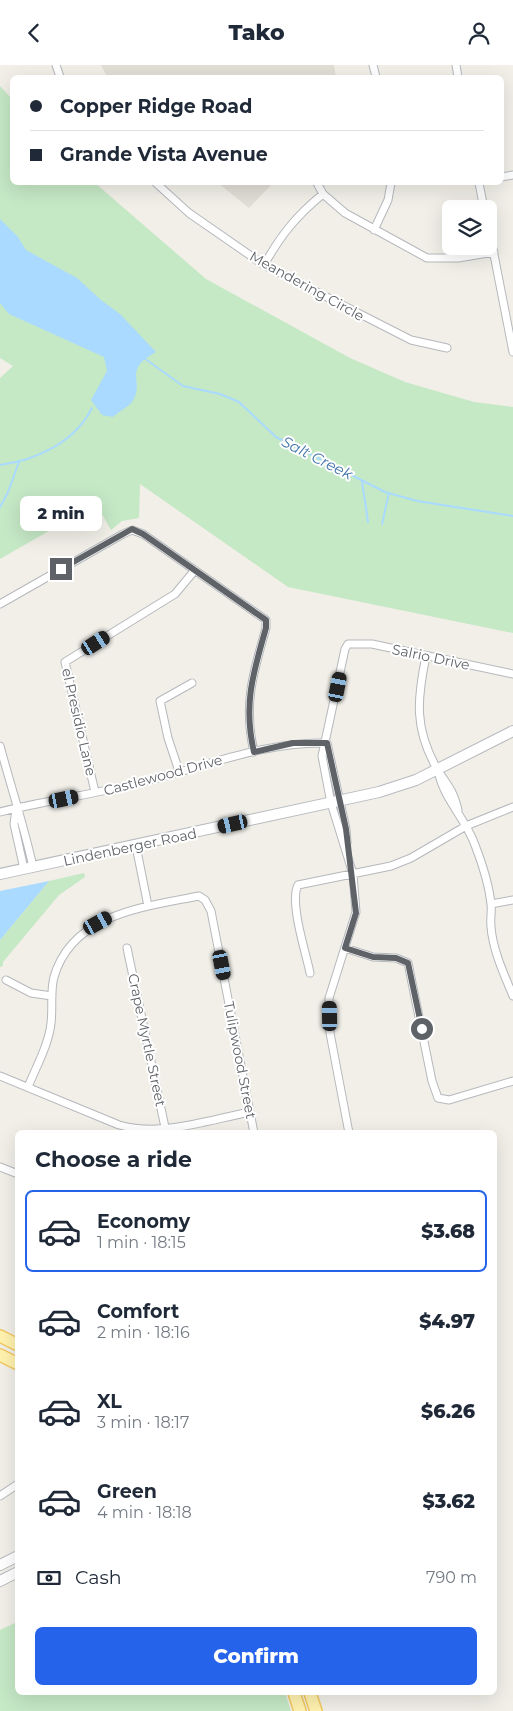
<!DOCTYPE html>
<meta charset="utf-8">
<style>
:root{--surface:#fff;--page:#f6f6f7;--text:#1f2937;--muted:#747a83;--line:#e0e1e3;--accent:#2563eb}
body{margin:0;font-family:Montserrat,sans-serif;background:var(--page);color:var(--text);height:100vh;display:flex;flex-direction:column;font-size:19px;white-space:nowrap}
*{box-sizing:border-box;margin:0}
p{font-size:16px;color:var(--muted)}
.icon{flex:none;width:28px;height:28px;fill:none;stroke:currentColor;stroke-width:2;stroke-linecap:round;stroke-linejoin:round}
.map{position:relative;flex:1;overflow:hidden}
.details{position:absolute;left:15px;top:1065px;width:482px;height:565px;display:flex;flex-direction:column;background:var(--surface);border-radius:8px;box-shadow:0 5px 20px #0002}
.details>*{flex:none}
.top-card{position:absolute;left:10px;top:10px;width:494px;height:110px;border-radius:8px;box-shadow:0 5px 20px #0002;display:grid;align-content:center;height:110px;padding:0 20px;background:var(--surface)}
.fabs{position:absolute;left:442px;top:135px;display:grid;gap:10px}
.fabs a{display:grid;place-items:center;width:55px;height:55px;border-radius:8px;background:var(--surface);box-shadow:0 5px 20px #0002;font-size:25px}
.end{position:absolute;width:22px;height:22px;margin:-11px;border:6px solid #5f6368;background:#fff;box-shadow:0 0 0 2px #fff}
.from{border-radius:50%}
.bubble{position:absolute;height:35px;border-radius:8px;background:var(--surface);box-shadow:0 5px 20px #0002;font-size:16px;font-weight:800;line-height:35px;text-align:center}
.car{position:absolute;width:15px;height:30px;margin:-15px -8px;border-radius:6px;box-shadow:0 0 4px 1px #0007;background:linear-gradient(#222 24%,#8ab4d8 0 40%,#222 0 76%,#8ab4d8 0 86%,#222 0)}
.top-card b{display:flex;align-items:center;gap:18px;height:48px;font-size:19px}
.top-card b+b{border-top:1px solid var(--line)}
.top-card i{width:12px;height:12px;background:var(--text)}
ul{padding:0;list-style:none}
li{display:flex;align-items:center;gap:15px;height:82px;margin:0 10px 8px;padding:0 10px;border:2px solid transparent;border-radius:8px}
li div{flex:1}
li b{display:block;font-size:19px}
li em{font-style:normal;font-weight:800}
li.active{border-color:var(--accent)}
li>.icon{width:45px;height:45px;stroke-width:1.5}
h2{padding:0 20px;font-size:22px;line-height:60px}
.pay{display:flex;align-items:center;gap:12px;height:55px;padding:0 20px;font-size:19px}
.pay p{margin-inline-start:auto}
.cta{display:flex;gap:10px;margin-top:auto;padding:10px 20px}
.cta a{flex:1;height:58px;border-radius:8px;background:var(--accent);color:#fff;font-size:20px;font-weight:800;line-height:58px;text-align:center}
header{display:flex;justify-content:space-between;align-items:center;height:65px;padding:0 20px;background:var(--surface);font-size:22px;font-weight:800}
.map>svg:first-child{display:block}
</style>
<header><svg class="icon" aria-label="back" viewBox="0 0 24 24"><path d="M15 5l-7 7 7 7"/></svg>Tako<svg class="icon" aria-label="person" viewBox="0 0 24 24"><circle cx="12" cy="8" r="4"/><path d="M4 21q1-7 8-7t8 7"/></svg></header>
<div class="map">
<svg width="513" height="1646" viewBox="0 0 513 1646">
<rect width="100%" height="100%" fill="#f1efe8"/>
<path fill="#e1ded6" d="M 101,0 L 334,0 L 336,12 L 107,12 Z
M 218,118 L 273,118 L 249,143 Z"/>
<path fill="#c5e8c5" d="M 0,21 L 12,34 L 12,118 L 95,118 L 206,214 L 350,293 L 405,317 L 474,337 L 513,342 L 513,568 L 288,522 L 140,419 L 139,453 L 122,456 L 111,465 L 96,439 L 0,494 L 0,313 L 13,301 L 0,293 Z
M 84,808 L 85,812 L 59,830 L 3,897 L 3,901 L 0,902 L 0,875 L 49,816 Z
M 17,1557 L 18,1628 L 285,1628 L 291,1646 L 0,1646 L 0,1565 Z"/>
<path fill="#aadaff" d="M 0,154 L 18,172 L 26,185 L 77,213 L 101,235 L 120,249 L 156,287 C 121,306 146,316 132,337 C 128,342 118,347 113,352 L 102,350 L 91,335 L 107,306 L 104,292 L 9,249 L 0,238 Z
M 49,816 L 0,875 L 0,826 Z"/>
<g fill="none" stroke-linecap="round" stroke-linejoin="round">
<path stroke="#aadaff" stroke-width="2" d="M 144,293 L 183,321 L 220,329 L 239,337 L 276,372 L 385,427 L 417,436 L 513,451
M 0,400 C 37,395 75,377 92,343
M 362,416 L 368,457
M 0,442 L 8,427 L 19,397
M 382,459 L 389,428"/>
<g stroke="#b5b8bc" stroke-width="9">
<path id="street" d="M 56,0 L 60,12
M 373,0 L 376,12
M 456,0 L 458,12
M 501,112 L 513,110
M 156,118 L 189,148 L 264,200 L 411,275 L 447,283
M 317,118 L 323,129 L 345,148 L 427,193 L 458,193 L 494,187
M 479,118 L 484,144
M 489,164 L 513,287
M 374,165 L 388,135 L 391,118
M 264,200 C 281,170 296,151 323,129
M 0,539 L 123,469 L 132,465 L 143,469 L 266,555 L 266,563 C 253,608 243,640 254,687
M 426,591 C 417,634 414,663 437,704 C 447,720 453,724 458,745
M 327,678 L 346,764 L 347,778
M 0,681 C 11,722 24,761 33,802
M 438,705 C 443,734 465,752 475,780 C 482,798 489,820 491,839 C 492,846 490,854 491,862 C 493,886 504,909 513,931
M 179,706 L 168,673 L 160,636 L 192,618
M 95,727 L 65,597 L 175,529 L 195,505
M 16,744 L 14,759 L 24,804
M 0,747 C 44,736 90,730 134,719 C 198,705 260,676 327,678
M 136,781 L 148,841
M 491,839 L 513,835
M 127,883 L 166,1067
M 345,883 L 373,892 L 396,893 L 408,898 L 432,1016 L 438,1033 L 449,1035 L 513,1016
M 310,908 C 306,888 289,837 298,820 L 391,801 L 411,793 L 466,761 L 513,742
M 6,915 L 31,928 L 52,931
M 0,1011 L 119,1060 C 162,1072 208,1055 250,1047
M 28,1022 C 36,1002 49,979 51,958 C 53,943 50,927 54,912 C 72,849 144,842 199,831 L 205,835 L 211,846 L 254,1068
M 349,1068 L 330,968 L 329,933 L 356,847 L 353,809 L 331,738 L 322,691 L 345,584 L 348,579 L 372,579 L 513,609
M 0,1102 L 18,1109
M 0,1431 L 18,1419"/>
</g>
<g stroke="#b6babf" stroke-width="12">
<path id="secondary" d="M 0,809 L 379,727 L 416,715 L 513,666
M 0,1500 L 18,1491
M 0,1516 L 18,1507"/>
</g>
<g stroke="#f2c960" stroke-width="14">
<path id="primary" d="M 0,1271 L 18,1280
M 0,1290 L 18,1299
M 294,1628 L 300,1646
M 310,1628 L 316,1646"/>
</g>
<use href="#street" stroke="#fff" stroke-width="7"/>
<use href="#secondary" stroke="#fff" stroke-width="10"/>
<use href="#primary" stroke="#fff2af" stroke-width="11"/>
</g>
<g fill="none" stroke-linecap="round" stroke-linejoin="round">
<path stroke="#5f6368" stroke-width="6" d="M 61,504 L 132,464 L 143,469 L 266,555 L 266,563 C 253,608 243,640 254,687 L 293,678 L 327,678 L 346,764 L 356,848 L 345,883 L 373,892 L 396,893 L 408,898 L 422,964"/>
</g>
<g text-anchor="middle" stroke-width="4" stroke-linejoin="round" paint-order="stroke">
<g font-size="14" fill="#5f6368" stroke="#fff">
<text transform="translate(307 221) rotate(29)" y="5">Meandering Circle</text>
<text transform="translate(431 592) rotate(12)" y="5">Salrio Drive</text>
<text transform="translate(79 657) rotate(77)" y="5">el Presidio Lane</text>
<text transform="translate(163 710) rotate(-15)" y="5">Castlewood Drive</text>
<text transform="translate(130 782) rotate(-12)" y="5">Lindenberger Road</text>
<text transform="translate(147 975) rotate(78)" y="5">Crape Myrtle Street</text>
<text transform="translate(240 995) rotate(79)" y="5">Tulipwood Street</text>
</g>
<g font-size="15" font-style="italic" fill="#4174aa" stroke="#fff">
<text transform="translate(317 393) rotate(27)" y="5">Salt Creek</text>
</g>
</g>
</svg>
<div class="fabs">
<a><svg class="icon" aria-label="layers" viewBox="0 0 24 24"><path d="M12 4l9 5-9 5-9-5zM3 14l9 5 9-5"/></svg></a>
</div>
<i class="end from" style="left:422px;top:964px"></i>
<i class="end" style="left:61px;top:504px"></i>
<div class="bubble" style="left:20px;top:431px;width:82px">2 min</div>
<i class="car" style="left:96px;top:578px;rotate:58deg"></i>
<i class="car" style="left:338px;top:622px;rotate:11deg"></i>
<i class="car" style="left:64px;top:734px;rotate:78deg"></i>
<i class="car" style="left:233px;top:759px;rotate:257deg"></i>
<i class="car" style="left:98px;top:858px;rotate:61deg"></i>
<i class="car" style="left:222px;top:900px;rotate:169deg"></i>
<i class="car" style="left:330px;top:951px;rotate:359deg"></i>
<div class="top-card">
<b><i class="from"></i>Copper Ridge Road</b>
<b><i></i>Grande Vista Avenue</b>
</div>
<section class="details">
<h2>Choose a ride</h2>
<ul>
<li class="active"><svg class="icon" aria-label="car" viewBox="0 0 24 24"><path d="M5 17H2v-5l4-1 3-4h7l3 4 3 1v5h-3M9 17h6M6 11h13"/><circle cx="7" cy="17" r="2"/><circle cx="17" cy="17" r="2"/></svg><div><b>Economy</b><p>1 min · 18:15</p></div><em>$3.68</em></li>
<li><svg class="icon" aria-label="car" viewBox="0 0 24 24"><path d="M5 17H2v-5l4-1 3-4h7l3 4 3 1v5h-3M9 17h6M6 11h13"/><circle cx="7" cy="17" r="2"/><circle cx="17" cy="17" r="2"/></svg><div><b>Comfort</b><p>2 min · 18:16</p></div><em>$4.97</em></li>
<li><svg class="icon" aria-label="car" viewBox="0 0 24 24"><path d="M5 17H2v-5l4-1 3-4h7l3 4 3 1v5h-3M9 17h6M6 11h13"/><circle cx="7" cy="17" r="2"/><circle cx="17" cy="17" r="2"/></svg><div><b>XL</b><p>3 min · 18:17</p></div><em>$6.26</em></li>
<li><svg class="icon" aria-label="car" viewBox="0 0 24 24"><path d="M5 17H2v-5l4-1 3-4h7l3 4 3 1v5h-3M9 17h6M6 11h13"/><circle cx="7" cy="17" r="2"/><circle cx="17" cy="17" r="2"/></svg><div><b>Green</b><p>4 min · 18:18</p></div><em>$3.62</em></li>
</ul>
<div class="pay"><svg class="icon" aria-label="cash" viewBox="0 0 24 24"><path d="M3 7h18v10H3z"/><circle cx="12" cy="12" r="2"/></svg>Cash<p>790 m</p></div>
<div class="cta"><a>Confirm</a></div>
</section>
</div>
